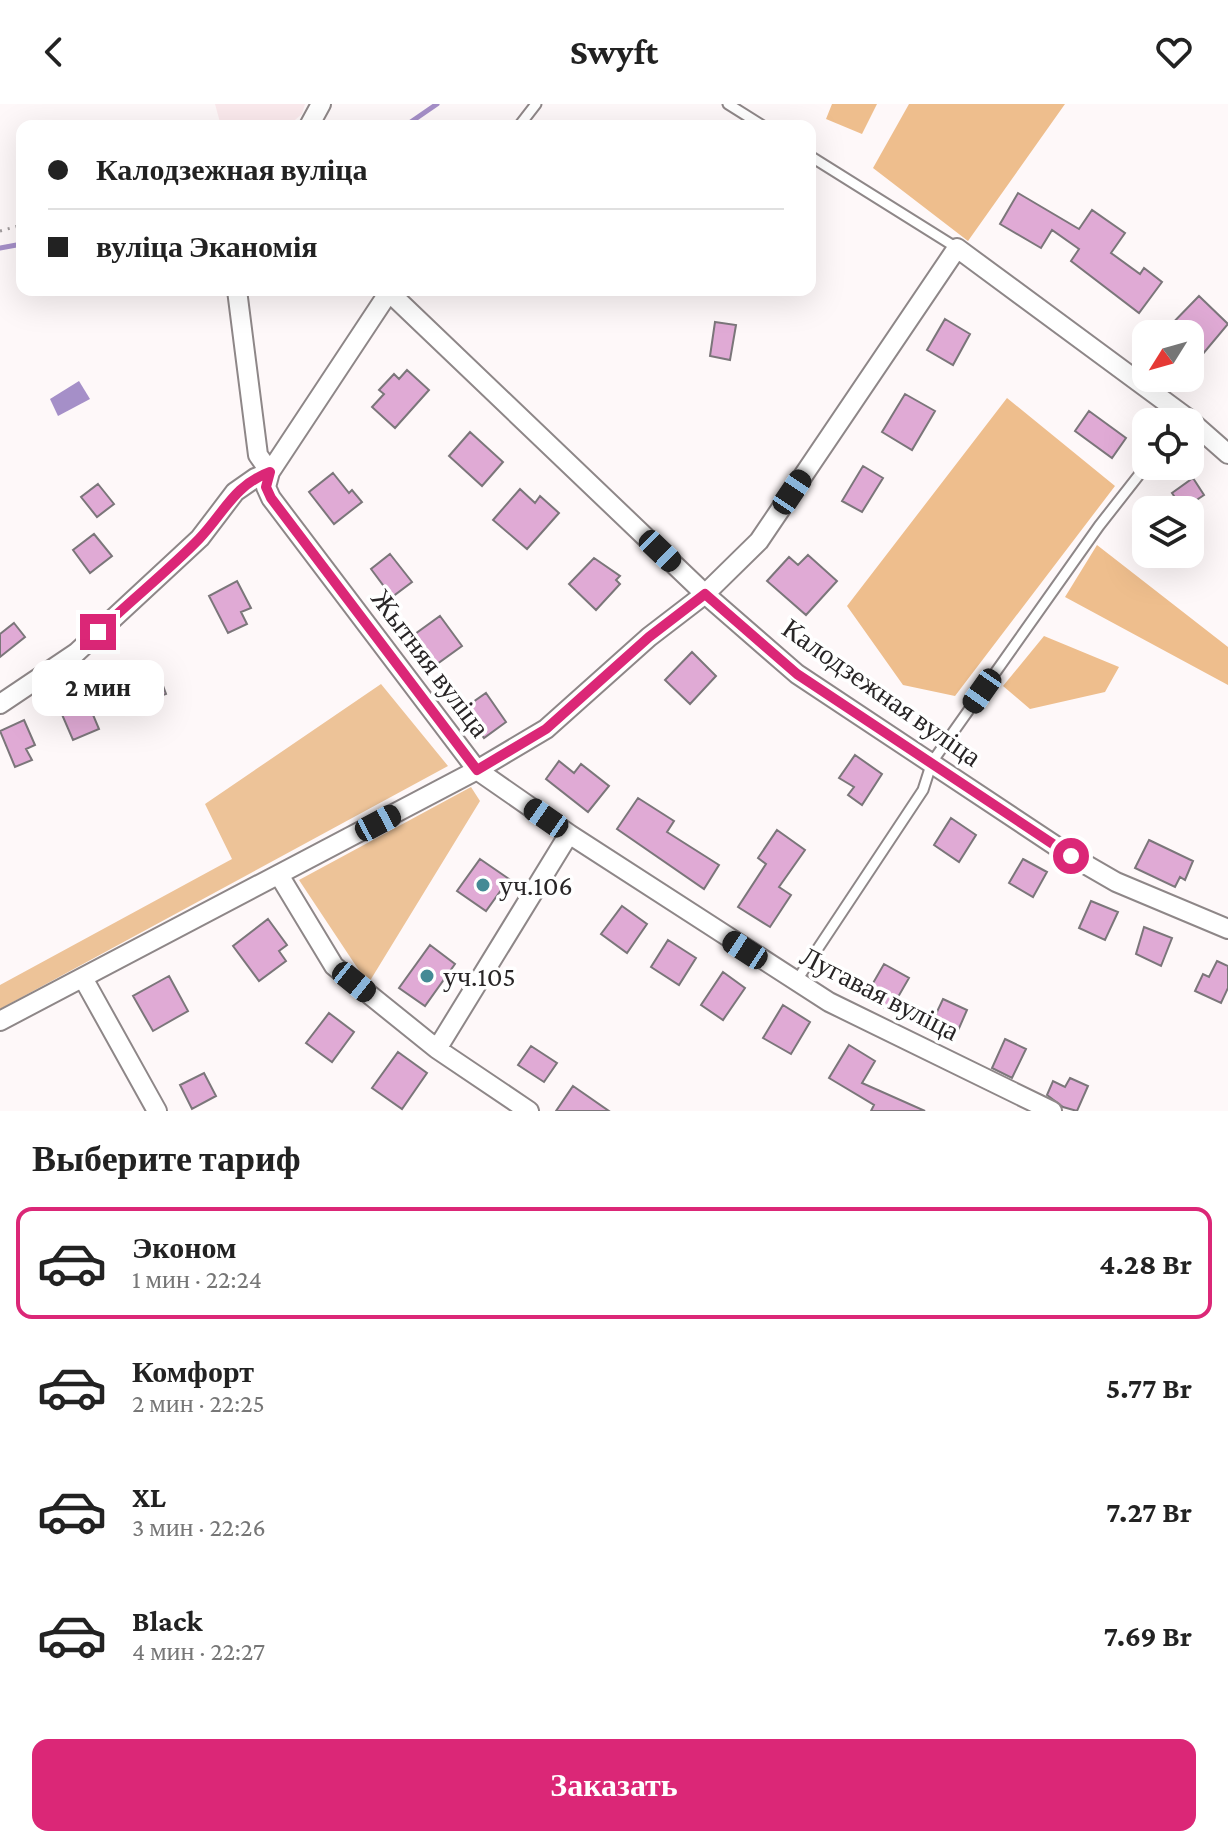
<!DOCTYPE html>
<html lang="ru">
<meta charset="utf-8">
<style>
:root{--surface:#fff;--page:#f2f2f2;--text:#222;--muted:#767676;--line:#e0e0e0;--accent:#db2777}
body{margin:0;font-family:"Crimson Pro",serif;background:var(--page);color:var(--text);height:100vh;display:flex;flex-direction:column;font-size:30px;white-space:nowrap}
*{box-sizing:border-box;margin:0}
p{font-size:26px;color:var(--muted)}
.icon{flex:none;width:44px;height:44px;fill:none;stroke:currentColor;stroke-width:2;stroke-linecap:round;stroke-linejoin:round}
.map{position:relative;height:1007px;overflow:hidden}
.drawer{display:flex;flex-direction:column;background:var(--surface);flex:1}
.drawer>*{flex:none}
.guide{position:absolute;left:16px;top:16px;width:800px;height:176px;border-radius:16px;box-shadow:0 8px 32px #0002;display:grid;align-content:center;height:176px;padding:0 32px;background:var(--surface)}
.needle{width:52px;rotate:233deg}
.tools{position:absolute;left:1132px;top:216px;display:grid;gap:16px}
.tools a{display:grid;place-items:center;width:72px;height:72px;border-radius:16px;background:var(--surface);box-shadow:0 8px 32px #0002;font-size:40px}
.end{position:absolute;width:36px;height:36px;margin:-18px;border:10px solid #db2777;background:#fff;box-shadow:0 0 0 4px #fff}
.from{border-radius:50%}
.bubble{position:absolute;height:56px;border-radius:16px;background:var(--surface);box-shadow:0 8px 32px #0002;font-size:26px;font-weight:700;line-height:56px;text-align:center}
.car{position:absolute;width:24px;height:48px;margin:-24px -12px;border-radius:10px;box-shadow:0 0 6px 2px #0007;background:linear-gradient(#222 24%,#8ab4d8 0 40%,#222 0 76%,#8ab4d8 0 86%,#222 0)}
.guide b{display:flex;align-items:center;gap:28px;height:76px;font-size:30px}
.guide b+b{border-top:2px solid var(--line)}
.guide i{width:20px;height:20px;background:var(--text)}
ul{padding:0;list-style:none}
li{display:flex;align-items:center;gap:24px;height:112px;margin:0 16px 12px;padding:0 16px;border:4px solid transparent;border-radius:16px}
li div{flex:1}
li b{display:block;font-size:30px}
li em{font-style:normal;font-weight:700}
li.selected{border-color:var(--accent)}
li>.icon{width:72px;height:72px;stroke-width:1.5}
h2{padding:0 32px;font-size:36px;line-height:96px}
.action{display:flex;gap:16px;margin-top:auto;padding:16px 32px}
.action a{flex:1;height:92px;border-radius:16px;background:var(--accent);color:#fff;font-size:32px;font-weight:700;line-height:92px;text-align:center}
header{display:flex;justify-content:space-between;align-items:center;height:104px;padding:0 32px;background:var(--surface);font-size:36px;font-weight:700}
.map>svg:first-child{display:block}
</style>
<header><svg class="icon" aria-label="back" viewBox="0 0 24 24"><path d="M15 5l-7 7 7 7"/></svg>Swyft<svg class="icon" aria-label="heart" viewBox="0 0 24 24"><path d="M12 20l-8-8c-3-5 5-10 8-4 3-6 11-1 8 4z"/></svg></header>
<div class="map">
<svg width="1228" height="1007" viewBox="0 0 1228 1007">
<rect width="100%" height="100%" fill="#fef8f9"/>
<path fill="#fbeaed" d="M 215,0 L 305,0 L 302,10 L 288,22 L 221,22 Z"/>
<path fill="#edc398" d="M 381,580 L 448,662 L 0,905 L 0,881 L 232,755 L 205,700 Z
M 471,683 L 480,697 L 368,880 L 299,776 Z"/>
<path fill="#eebe8d" d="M 832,0 L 877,0 L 862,30 L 826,15 Z
M 909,0 L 1065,0 L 968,137 L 873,64 Z
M 1007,294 L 1115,382 L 955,592 L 903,581 L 847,502 Z
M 1097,441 L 1228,543 L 1228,581 L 1065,493 Z
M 1044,532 L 1119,563 L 1105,588 L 1030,605 L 1003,582 Z"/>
<path fill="#a58fc8" d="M 79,277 L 90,295 L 58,312 L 50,295 Z"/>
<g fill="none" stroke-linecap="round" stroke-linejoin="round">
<path stroke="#a58fc8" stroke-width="5" d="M 405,22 L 437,0
M 0,144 L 22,140"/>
</g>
<path fill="#e0aad5" stroke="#7b767a" stroke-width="2" d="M 1018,89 L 1079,125 L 1092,106 L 1125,129 L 1111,149 L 1140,170 L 1144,164 L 1162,178 L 1139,209 L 1071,157 L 1079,145 L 1052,126 L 1041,144 L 1000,120 Z
M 1199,192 L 1228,220 L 1202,251 L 1190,239 L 1190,230 L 1162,230 Z
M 945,215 L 970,230 L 953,261 L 927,246 Z
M 715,218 L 736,221 L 730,256 L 710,252 Z
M 407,266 L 429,286 L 395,324 L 372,303 L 384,290 L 379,286 L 394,270 L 399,275 Z
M 905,290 L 935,307 L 912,346 L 882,328 Z
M 1089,307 L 1126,334 L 1112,354 L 1075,327 Z
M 470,328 L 503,358 L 482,382 L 449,352 Z
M 863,362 L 883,374 L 862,408 L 842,397 Z
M 333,369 L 349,389 L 352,386 L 362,398 L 334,420 L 309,388 Z
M 1193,374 L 1204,391 L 1183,405 L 1172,389 Z
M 98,380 L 114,400 L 97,413 L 81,393 Z
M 520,385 L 535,399 L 540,392 L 559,409 L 527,445 L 493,416 Z
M 94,430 L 112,452 L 90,469 L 73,446 Z
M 390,450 L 412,478 L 392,493 L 371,465 Z
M 808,451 L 837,477 L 806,511 L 767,477 L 789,453 L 798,461 Z
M 594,454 L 620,472 L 616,476 L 620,480 L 596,506 L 569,480 Z
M 237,477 L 251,504 L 241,508 L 247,520 L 228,529 L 209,492 Z
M 440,512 L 462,542 L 437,560 L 415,530 Z
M 14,519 L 25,533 L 0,553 L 0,530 Z
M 692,548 L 716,572 L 690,600 L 665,576 Z
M 158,568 L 166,590 L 155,594 L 157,601 L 138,607 L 136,601 L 132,602 L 125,580 Z
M 83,587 L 99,625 L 73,636 L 57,599 Z
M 486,589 L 506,618 L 484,634 L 463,605 Z
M 24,616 L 35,641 L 26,645 L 32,656 L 15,663 L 0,627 Z
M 855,651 L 882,670 L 862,701 L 848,691 L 854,683 L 839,674 Z
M 559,657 L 574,669 L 581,660 L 609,682 L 588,708 L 546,675 Z
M 638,694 L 674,717 L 667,728 L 719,761 L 704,785 L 617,725 Z
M 951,714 L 976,731 L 959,758 L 934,741 Z
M 777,726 L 805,746 L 779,783 L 791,791 L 770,823 L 738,803 L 766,760 L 758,754 Z
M 1149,736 L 1193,757 L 1185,776 L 1180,773 L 1175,783 L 1135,764 Z
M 480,755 L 509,775 L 486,807 L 457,787 Z
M 1023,755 L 1047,768 L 1033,793 L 1009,779 Z
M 1091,797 L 1118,808 L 1105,836 L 1079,824 Z
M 622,802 L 647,820 L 627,849 L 601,830 Z
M 268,815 L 287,841 L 279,847 L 286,857 L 259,877 L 233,842 Z
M 1144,823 L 1172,834 L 1161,862 L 1136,850 Z
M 668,836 L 696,854 L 679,881 L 651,863 Z
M 430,841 L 455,860 L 425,902 L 399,884 Z
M 1217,857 L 1228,862 L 1228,884 L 1221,899 L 1195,887 L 1203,870 L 1209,873 Z
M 884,860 L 909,874 L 890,907 L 865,893 Z
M 723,868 L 745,884 L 723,916 L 701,901 Z
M 169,872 L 188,907 L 153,927 L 133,892 Z
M 943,895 L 967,906 L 953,938 L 928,927 Z
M 783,901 L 810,918 L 791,950 L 763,934 Z
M 329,909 L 354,928 L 332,958 L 306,939 Z
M 1005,935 L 1026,945 L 1012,974 L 992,964 Z
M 849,941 L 875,957 L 862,979 L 925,1007 L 871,1007 L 874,1001 L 829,974 Z
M 531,942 L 557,959 L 544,978 L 518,961 Z
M 398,948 L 427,969 L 402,1005 L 372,984 Z
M 204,969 L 216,992 L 192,1005 L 180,981 Z
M 1070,974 L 1088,982 L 1077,1007 L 1063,1003 L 1047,991 L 1053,977 L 1065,983 Z
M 573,982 L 609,1007 L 556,1007 Z"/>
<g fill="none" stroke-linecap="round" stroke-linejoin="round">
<g stroke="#8e8788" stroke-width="13">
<path id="service" d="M 728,0 L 763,22
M 519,22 L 536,0
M 810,52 L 957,144
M 795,879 L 923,686 L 932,658 L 1099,422 L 1146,362"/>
</g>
<g stroke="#8e8788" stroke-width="22">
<path id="minor" d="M 309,22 L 321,0
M 237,186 L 258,351 L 270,368 L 266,383 L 271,394 L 477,666 L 569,730 L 437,945 L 529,1007
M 0,600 L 76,549 L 200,434 L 235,388 L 255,374 L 270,368 L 389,188 L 705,490 L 797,570 L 1071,752 L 1116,778 L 1228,825
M 569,730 L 829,898 L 1052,1007
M 279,771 L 334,862 L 437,945
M 83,874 L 157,1007
M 0,917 L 477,666 L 546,625 L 649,533 L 705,490 L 759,437 L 957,144 L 1186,313 L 1228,350"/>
</g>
<path stroke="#a09b9c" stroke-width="3" stroke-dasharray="2 6" stroke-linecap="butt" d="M 0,127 L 22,121"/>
<use href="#service" stroke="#fff" stroke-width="9"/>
<use href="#minor" stroke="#fff" stroke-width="18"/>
</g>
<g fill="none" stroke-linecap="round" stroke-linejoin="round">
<path stroke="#db2777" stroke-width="10" d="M 98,528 C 131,496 168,467 199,435 C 224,409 234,381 270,368 L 266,383 L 271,394 L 477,666 L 546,625 L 649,533 L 705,490 L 797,570 L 1071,752"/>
</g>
<g fill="#448a95" stroke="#fff" stroke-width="3">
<circle cx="483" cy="781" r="8"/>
<circle cx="427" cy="872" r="8"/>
</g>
<g text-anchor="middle" stroke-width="7" stroke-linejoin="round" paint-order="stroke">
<g font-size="28" fill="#282526" stroke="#fff">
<text transform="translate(431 559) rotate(53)" y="10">Жытняя вуліца</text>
<text transform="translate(882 588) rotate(35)" y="10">Калодзежная вуліца</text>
<text transform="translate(880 889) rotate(27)" y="10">Лугавая вуліца</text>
</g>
<g font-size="28" fill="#282526" stroke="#fff" text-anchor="start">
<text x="499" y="791">уч.106</text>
<text x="443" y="882">уч.105</text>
</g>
</g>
</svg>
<div class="tools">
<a><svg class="needle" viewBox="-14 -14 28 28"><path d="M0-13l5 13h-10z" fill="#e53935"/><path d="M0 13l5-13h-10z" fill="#767676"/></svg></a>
<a><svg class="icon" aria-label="locate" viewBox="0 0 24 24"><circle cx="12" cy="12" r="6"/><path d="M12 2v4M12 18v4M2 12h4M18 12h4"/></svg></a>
<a><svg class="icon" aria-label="layers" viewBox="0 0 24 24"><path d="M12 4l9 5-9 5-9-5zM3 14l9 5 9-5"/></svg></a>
</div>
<i class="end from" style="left:1071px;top:752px"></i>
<i class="end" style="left:98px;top:528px"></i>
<div class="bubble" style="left:32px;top:556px;width:132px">2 мин</div>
<i class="car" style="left:792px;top:388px;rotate:34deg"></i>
<i class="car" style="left:660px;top:447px;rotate:134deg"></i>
<i class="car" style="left:982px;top:587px;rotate:215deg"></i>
<i class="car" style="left:546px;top:714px;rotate:305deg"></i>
<i class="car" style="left:378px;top:719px;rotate:62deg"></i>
<i class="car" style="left:745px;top:846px;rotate:303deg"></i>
<i class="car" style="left:354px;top:878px;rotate:129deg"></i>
<div class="guide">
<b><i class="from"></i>Калодзежная вуліца</b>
<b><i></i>вуліца Эканомія</b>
</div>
</div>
<section class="drawer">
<h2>Выберите тариф</h2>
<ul>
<li class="selected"><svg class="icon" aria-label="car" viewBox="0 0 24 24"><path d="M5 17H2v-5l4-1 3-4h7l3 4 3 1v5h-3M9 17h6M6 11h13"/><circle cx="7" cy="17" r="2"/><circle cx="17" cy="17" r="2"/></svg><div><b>Эконом</b><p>1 мин · 22:24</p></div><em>4.28 Br</em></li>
<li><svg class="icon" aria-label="car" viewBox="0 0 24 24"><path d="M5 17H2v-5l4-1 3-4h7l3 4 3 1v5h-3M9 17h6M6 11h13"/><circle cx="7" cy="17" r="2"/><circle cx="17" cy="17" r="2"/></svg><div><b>Комфорт</b><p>2 мин · 22:25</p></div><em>5.77 Br</em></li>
<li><svg class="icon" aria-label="car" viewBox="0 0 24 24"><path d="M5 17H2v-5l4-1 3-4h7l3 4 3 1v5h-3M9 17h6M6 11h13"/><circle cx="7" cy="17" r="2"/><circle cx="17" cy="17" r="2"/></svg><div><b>XL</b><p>3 мин · 22:26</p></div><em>7.27 Br</em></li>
<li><svg class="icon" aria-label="car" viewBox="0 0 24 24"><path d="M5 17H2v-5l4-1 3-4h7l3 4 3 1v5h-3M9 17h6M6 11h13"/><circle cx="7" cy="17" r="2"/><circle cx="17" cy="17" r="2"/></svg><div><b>Black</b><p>4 мин · 22:27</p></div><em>7.69 Br</em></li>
</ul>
<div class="action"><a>Заказать</a></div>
</section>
